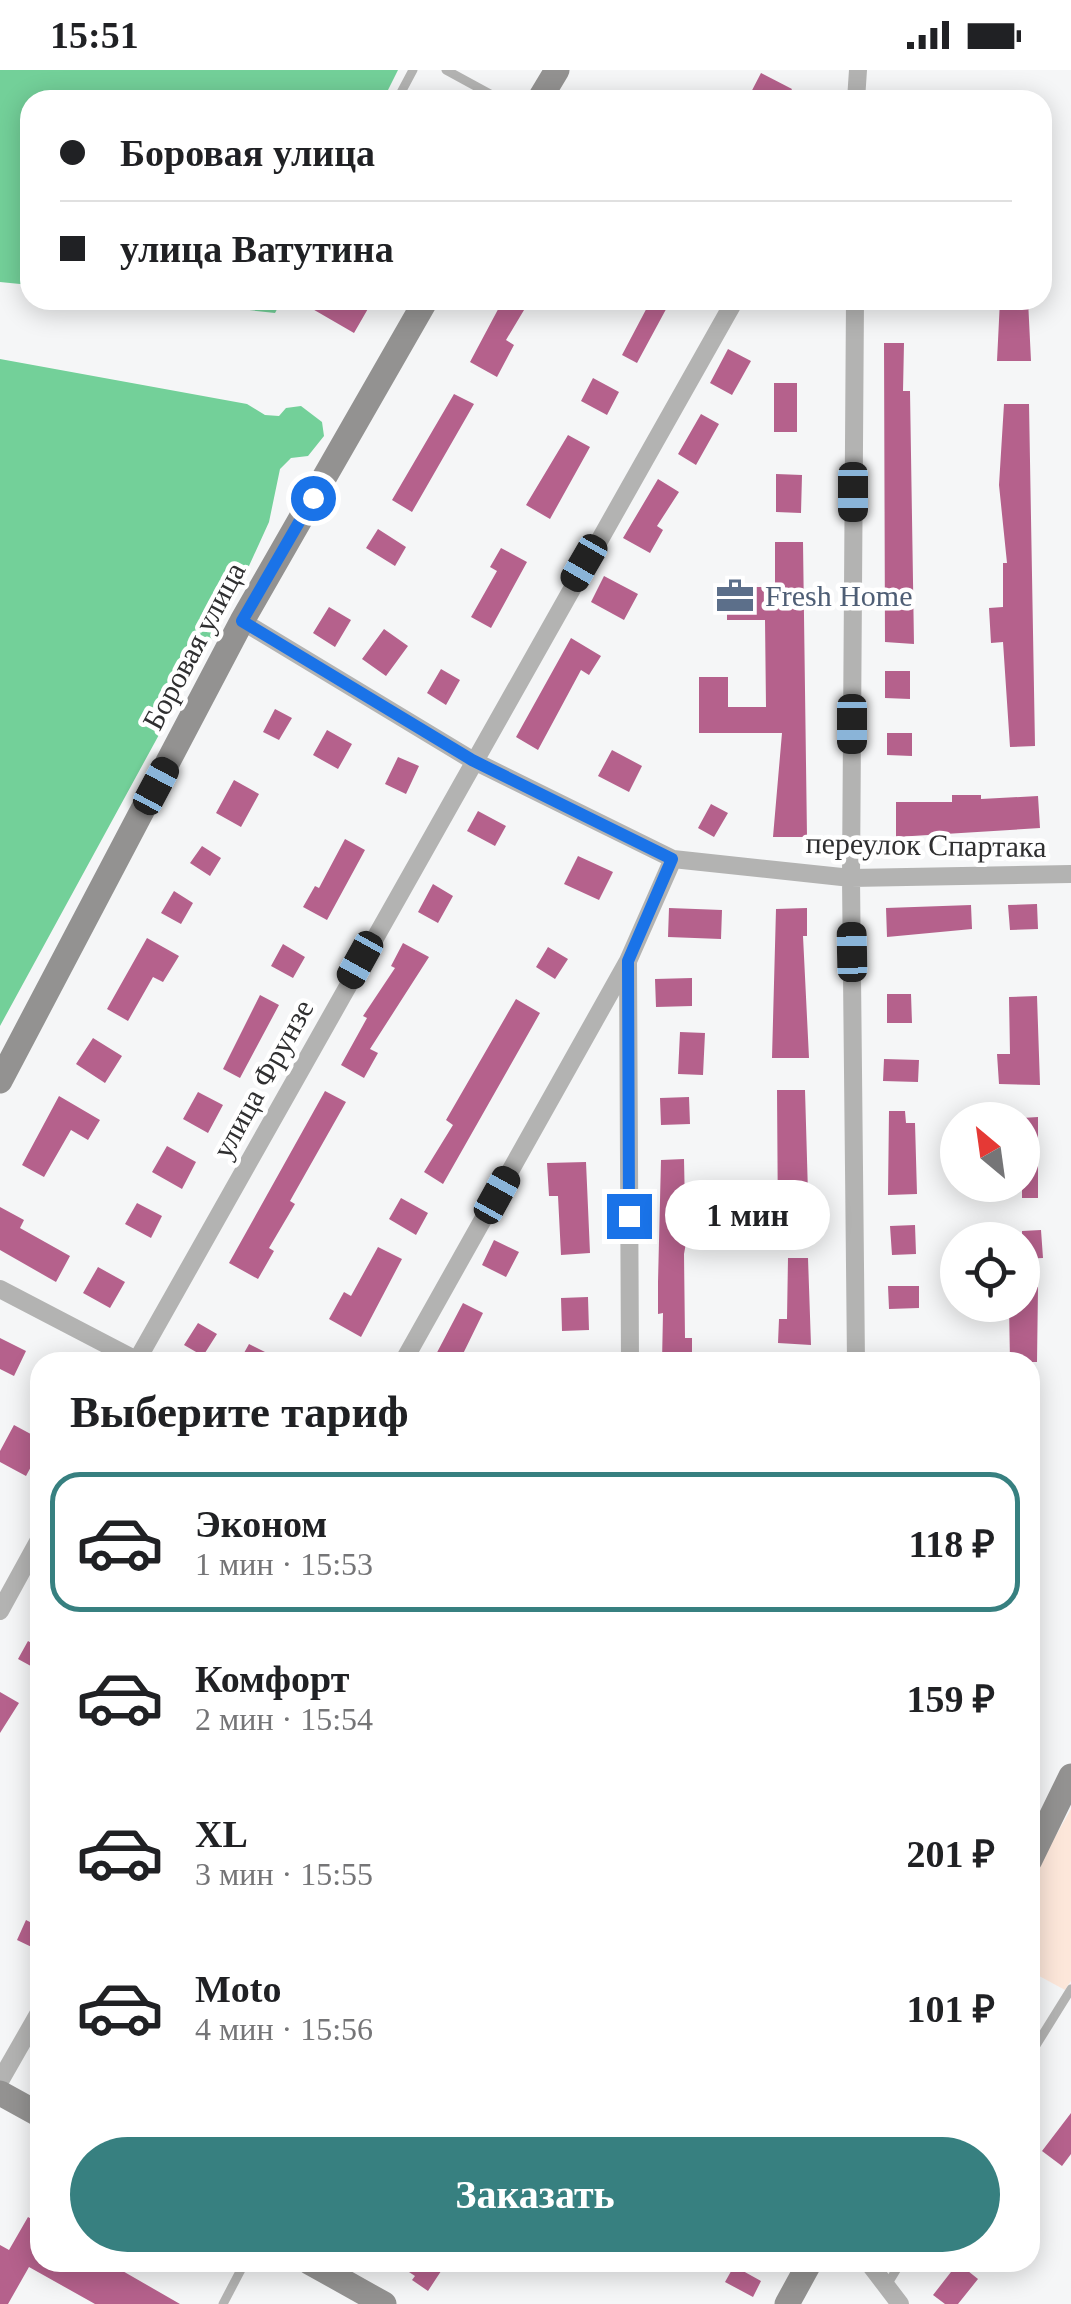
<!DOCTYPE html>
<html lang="ru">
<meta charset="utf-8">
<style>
:root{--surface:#fff;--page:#f2f2f2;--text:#202124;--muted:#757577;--line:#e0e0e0;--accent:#378080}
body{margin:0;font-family:Georgia,serif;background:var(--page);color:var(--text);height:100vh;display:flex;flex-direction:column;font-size:38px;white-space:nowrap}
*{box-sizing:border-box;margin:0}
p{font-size:32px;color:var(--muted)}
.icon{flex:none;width:55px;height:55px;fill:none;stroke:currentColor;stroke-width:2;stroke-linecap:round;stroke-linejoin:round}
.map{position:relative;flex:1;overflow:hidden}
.drawer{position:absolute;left:30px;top:1282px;width:1010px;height:920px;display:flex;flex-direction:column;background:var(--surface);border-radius:30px;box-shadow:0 5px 25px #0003}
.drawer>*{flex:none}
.guide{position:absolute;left:20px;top:20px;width:1032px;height:220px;border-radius:30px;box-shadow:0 5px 25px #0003;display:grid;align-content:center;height:220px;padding:0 40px;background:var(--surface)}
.needle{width:65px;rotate:331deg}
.tools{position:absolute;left:940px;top:1032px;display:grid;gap:20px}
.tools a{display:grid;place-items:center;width:100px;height:100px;border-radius:50%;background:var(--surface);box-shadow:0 5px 25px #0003;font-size:50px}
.end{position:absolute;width:45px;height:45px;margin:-22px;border:12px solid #1a73e8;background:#fff;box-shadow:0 0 0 5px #fff}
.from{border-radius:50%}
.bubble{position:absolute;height:70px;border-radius:35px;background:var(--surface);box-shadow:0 5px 25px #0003;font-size:32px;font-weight:600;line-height:70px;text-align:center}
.car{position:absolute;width:30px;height:60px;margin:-30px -15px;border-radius:12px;box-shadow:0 0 8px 2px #0007;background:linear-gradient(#222 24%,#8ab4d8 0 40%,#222 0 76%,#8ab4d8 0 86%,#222 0)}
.guide b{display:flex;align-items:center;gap:35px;height:95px;font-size:38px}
.guide b+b{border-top:2px solid var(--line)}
.guide i{width:25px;height:25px;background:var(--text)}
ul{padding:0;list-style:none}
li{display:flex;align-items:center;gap:30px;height:140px;margin:0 20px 15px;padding:0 20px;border:5px solid transparent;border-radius:30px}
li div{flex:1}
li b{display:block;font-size:38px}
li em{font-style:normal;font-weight:600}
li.active{border-color:var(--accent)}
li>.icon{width:90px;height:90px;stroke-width:1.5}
h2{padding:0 40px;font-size:45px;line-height:120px}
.cta{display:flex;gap:20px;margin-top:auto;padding:20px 40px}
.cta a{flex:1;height:115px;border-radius:60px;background:var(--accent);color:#fff;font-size:40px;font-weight:600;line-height:115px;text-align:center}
.status{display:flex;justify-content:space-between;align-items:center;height:70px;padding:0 50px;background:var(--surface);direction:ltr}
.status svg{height:28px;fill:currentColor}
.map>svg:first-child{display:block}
</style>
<div class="status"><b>15:51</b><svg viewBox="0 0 49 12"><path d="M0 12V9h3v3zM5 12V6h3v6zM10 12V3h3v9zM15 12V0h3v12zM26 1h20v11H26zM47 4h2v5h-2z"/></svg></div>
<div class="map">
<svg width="1071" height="2234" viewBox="0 0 1071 2234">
<rect width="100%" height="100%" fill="#f5f6f7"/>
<path fill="#fde7da" d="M 1071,1739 L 1071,1911 L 1065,1920 L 1030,1901 L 1030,1811 Z"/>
<path fill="#73d099" d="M 0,0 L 398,0 L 383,30 L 30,30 L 30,215 L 0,212 Z
M 159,230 L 282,230 L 275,243 Z
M 0,289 L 247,334 L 265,345 L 279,346 L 286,338 L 301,336 L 322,352 L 324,366 L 308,386 L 291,388 L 280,399 L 269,452 L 238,520 L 0,956 Z"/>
<path fill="#b5618c" d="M 761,3 L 792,19 L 786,30 L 747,30 Z
M 297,230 L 373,230 L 354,263 Z
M 503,230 L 530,230 L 506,270 L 514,275 L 497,307 L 470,292 Z
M 651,230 L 671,230 L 637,293 L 622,285 Z
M 1000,230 L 1028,230 L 1031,291 L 997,291 Z
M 884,273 L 904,273 L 903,321 L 910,321 L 914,574 L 885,572 Z
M 728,279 L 751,291 L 732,325 L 710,313 Z
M 593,308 L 619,322 L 607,345 L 581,331 Z
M 774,313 L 797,313 L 797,362 L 774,362 Z
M 454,324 L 474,334 L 412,442 L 392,430 Z
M 1004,334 L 1029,334 L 1035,676 L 1010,677 L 1003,572 L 991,573 L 989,538 L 1003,537 L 1003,493 L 1007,493 L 999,415 Z
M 701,344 L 719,354 L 696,395 L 678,384 Z
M 568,365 L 590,377 L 550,449 L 526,435 Z
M 776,404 L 802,405 L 801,443 L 776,442 Z
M 658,409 L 679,422 L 657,456 L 663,460 L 650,483 L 623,468 Z
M 378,459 L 406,477 L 395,496 L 366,478 Z
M 775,472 L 803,472 L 807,767 L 773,767 L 782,663 L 699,663 L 699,607 L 728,607 L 728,637 L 766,637 L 765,550 L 727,550 L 727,517 L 775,517 Z
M 501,478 L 527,492 L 491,558 L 471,547 L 497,501 L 490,497 Z
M 604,506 L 638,524 L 624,550 L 591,532 Z
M 329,537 L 351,550 L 335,577 L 313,563 Z
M 384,559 L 408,576 L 386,606 L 362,589 Z
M 571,568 L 601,586 L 589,605 L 581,600 L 538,680 L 516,667 Z
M 441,599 L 460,610 L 446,635 L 427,623 Z
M 885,601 L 910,601 L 910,629 L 885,628 Z
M 275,639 L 292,648 L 279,670 L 263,662 Z
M 327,660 L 352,674 L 338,699 L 313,685 Z
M 887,663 L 912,663 L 912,686 L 887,685 Z
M 612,680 L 642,696 L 629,722 L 598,706 Z
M 398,687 L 419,696 L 406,724 L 385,714 Z
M 234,710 L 259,724 L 241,757 L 216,743 Z
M 952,725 L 981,725 L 981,729 L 1038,726 L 1040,758 L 896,767 L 896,732 L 952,732 Z
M 711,734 L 728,743 L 714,767 L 698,758 Z
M 478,741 L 506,756 L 495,776 L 467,761 Z
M 345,769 L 365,780 L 327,850 L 303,837 L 315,816 L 319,818 Z
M 202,776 L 221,788 L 210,806 L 190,793 Z
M 578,786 L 613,802 L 599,830 L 564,814 Z
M 433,814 L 453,826 L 438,853 L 418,842 Z
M 174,821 L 193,833 L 181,854 L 161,843 Z
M 1037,834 L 1038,859 L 1010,860 L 1008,835 Z
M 971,835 L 972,859 L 887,867 L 886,838 Z
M 669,838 L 722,840 L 721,869 L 668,867 Z
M 807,838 L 807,866 L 803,866 L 809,988 L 772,988 L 776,839 Z
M 147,868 L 179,886 L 163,912 L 153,907 L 128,951 L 107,939 Z
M 403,873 L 429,887 L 370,979 L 378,983 L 364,1008 L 341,995 L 367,948 L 363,946 L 395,898 L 391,896 Z
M 283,874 L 305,887 L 293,908 L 271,896 Z
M 548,877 L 568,889 L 555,909 L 536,897 Z
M 692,908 L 692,936 L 656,937 L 655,909 Z
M 887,924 L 911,924 L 912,953 L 887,953 Z
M 260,925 L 279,935 L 240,1008 L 223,999 Z
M 1037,926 L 1040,1015 L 999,1014 L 997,984 L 1010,984 L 1009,927 Z
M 516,929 L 540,943 L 443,1114 L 424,1102 L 453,1055 L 446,1050 Z
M 680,962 L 705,963 L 703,1005 L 678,1004 Z
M 93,968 L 122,986 L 105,1013 L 76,994 Z
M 884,989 L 919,990 L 918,1012 L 883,1011 Z
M 777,1020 L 805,1020 L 809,1158 L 778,1160 Z
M 325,1021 L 346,1032 L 290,1131 L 295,1134 L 269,1178 L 274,1181 L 258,1209 L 229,1193 Z
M 198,1022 L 223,1035 L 208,1063 L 183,1049 Z
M 59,1026 L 100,1050 L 88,1070 L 71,1060 L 44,1107 L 22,1095 Z
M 689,1027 L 690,1054 L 661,1055 L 660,1028 Z
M 889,1041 L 905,1041 L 906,1053 L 915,1053 L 917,1124 L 888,1125 Z
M 1038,1047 L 1038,1128 L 1022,1128 L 1022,1048 Z
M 167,1076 L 196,1092 L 182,1119 L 152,1102 Z
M 684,1089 L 685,1138 L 695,1138 L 696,1166 L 687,1167 L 684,1184 L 685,1268 L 692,1268 L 692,1292 L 662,1292 L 663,1243 L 658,1244 L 658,1212 L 661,1090 Z
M 586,1092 L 590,1183 L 561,1185 L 558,1126 L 549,1126 L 547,1093 Z
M 401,1128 L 428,1143 L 416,1165 L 389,1149 Z
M 137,1133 L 162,1146 L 151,1168 L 125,1154 Z
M 0,1137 L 24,1150 L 20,1158 L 70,1186 L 56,1212 L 0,1180 Z
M 915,1155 L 916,1184 L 892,1185 L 890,1156 Z
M 1041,1160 L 1043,1188 L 1022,1189 L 1022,1161 Z
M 494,1170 L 519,1182 L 506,1207 L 482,1195 Z
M 378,1177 L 402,1189 L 361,1267 L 329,1249 L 344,1222 L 351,1226 Z
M 788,1188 L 808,1188 L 811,1275 L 778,1273 L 779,1249 L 787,1249 Z
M 98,1197 L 125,1212 L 110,1238 L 83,1223 Z
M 888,1216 L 919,1216 L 919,1238 L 889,1239 Z
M 1022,1217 L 1038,1217 L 1037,1292 L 1010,1292 L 1009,1235 L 1022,1235 Z
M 588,1227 L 589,1260 L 562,1261 L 561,1228 Z
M 463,1233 L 483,1243 L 459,1292 L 432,1292 Z
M 198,1253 L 217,1264 L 203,1286 L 184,1275 Z
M 0,1268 L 26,1281 L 14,1306 L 0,1299 Z
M 249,1274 L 285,1292 L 239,1292 Z
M 14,1355 L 40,1369 L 40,1380 L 26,1406 L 0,1392 L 0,1381 Z
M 28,1571 L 40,1578 L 40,1601 L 18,1589 Z
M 0,1622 L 19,1633 L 0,1663 Z
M 26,1850 L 40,1857 L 40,1881 L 17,1870 Z
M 1071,2043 L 1071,2084 L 1062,2096 L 1042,2081 Z
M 28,2147 L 40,2154 L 40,2192 L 107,2192 L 180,2234 L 95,2234 L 29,2197 L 8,2234 L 0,2234 L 0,2175 L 9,2180 Z
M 394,2192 L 447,2192 L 428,2221 L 412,2210 L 415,2206 Z
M 958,2193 L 978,2209 L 958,2234 L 945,2234 L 933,2225 Z
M 734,2196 L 761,2211 L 753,2227 L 725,2212 Z"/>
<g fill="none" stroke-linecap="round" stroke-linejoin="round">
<path stroke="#b3b3b2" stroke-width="9" d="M 446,0 L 501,30
M 397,30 L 413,0
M 1030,1985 L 1071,1919
M 887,2215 L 901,2192
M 223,2234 L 245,2192"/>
<path stroke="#b3b3b2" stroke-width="18" d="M 856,30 L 858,0
M 855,230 L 851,808 L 856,1292
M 242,551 L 472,690 L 673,789 L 851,808 L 1071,804
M 628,892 L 630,1292
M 0,1219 L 140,1292
M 136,1292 L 735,230
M 403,1292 L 628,891 L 673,789
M 0,1541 L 40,1468
M 0,2011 L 40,1941
M 868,2192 L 900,2234"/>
<path stroke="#939291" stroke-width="25" d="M 539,30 L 557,0
M 0,1011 L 242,551 L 426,230
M 1030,1790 L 1071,1706
M 0,2023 L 40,2045
M 309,2192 L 384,2234
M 787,2234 L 810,2192"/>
</g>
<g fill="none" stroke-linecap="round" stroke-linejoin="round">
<path stroke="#1a73e8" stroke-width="12" d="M 313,428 L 242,551 L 472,690 L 672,789 L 628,891 L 629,1146"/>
</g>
<defs>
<g id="office-bare" transform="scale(3)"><path d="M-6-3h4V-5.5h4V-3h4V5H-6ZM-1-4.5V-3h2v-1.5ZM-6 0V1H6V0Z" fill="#5c6f8a" stroke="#fff" stroke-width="2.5" paint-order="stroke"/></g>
</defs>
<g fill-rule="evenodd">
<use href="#office-bare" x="735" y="526"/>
</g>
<g text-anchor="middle" stroke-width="9" stroke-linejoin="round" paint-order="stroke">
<g font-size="30" fill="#4e5e75" stroke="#fff" text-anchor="start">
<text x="765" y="536">Fresh Home</text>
</g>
<g font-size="30" fill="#2f2f30" stroke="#fff">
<text transform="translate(194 576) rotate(-62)" y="10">Боровая улица</text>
<text transform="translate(926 775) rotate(1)" y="10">переулок Спартака</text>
<text transform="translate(263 1009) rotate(-61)" y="10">улица Фрунзе</text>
</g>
</g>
</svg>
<div class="tools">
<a><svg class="needle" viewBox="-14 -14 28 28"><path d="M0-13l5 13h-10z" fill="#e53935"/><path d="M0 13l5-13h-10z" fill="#757577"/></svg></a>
<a><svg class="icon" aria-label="locate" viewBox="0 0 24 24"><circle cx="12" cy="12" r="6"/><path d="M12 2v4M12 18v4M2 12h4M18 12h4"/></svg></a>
</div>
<i class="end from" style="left:313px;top:428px"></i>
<i class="end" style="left:629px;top:1146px"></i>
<div class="bubble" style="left:665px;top:1110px;width:165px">1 мин</div>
<i class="car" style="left:853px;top:422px;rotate:180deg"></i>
<i class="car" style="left:584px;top:493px;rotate:210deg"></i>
<i class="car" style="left:852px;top:654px;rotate:180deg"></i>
<i class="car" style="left:156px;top:716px;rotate:28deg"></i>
<i class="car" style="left:852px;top:882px;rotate:359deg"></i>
<i class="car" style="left:360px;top:890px;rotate:209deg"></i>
<i class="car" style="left:497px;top:1125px;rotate:29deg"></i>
<div class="guide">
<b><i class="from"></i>Боровая улица</b>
<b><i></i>улица Ватутина</b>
</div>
<section class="drawer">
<h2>Выберите тариф</h2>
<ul>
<li class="active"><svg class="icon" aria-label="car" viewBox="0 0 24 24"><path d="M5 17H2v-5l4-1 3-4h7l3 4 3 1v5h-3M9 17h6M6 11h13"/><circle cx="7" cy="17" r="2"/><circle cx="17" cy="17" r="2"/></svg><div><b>Эконом</b><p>1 мин · 15:53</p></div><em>118 ₽</em></li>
<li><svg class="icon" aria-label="car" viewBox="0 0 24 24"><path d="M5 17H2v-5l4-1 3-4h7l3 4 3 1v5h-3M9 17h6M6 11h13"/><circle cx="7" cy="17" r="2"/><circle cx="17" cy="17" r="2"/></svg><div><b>Комфорт</b><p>2 мин · 15:54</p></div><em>159 ₽</em></li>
<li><svg class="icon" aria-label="car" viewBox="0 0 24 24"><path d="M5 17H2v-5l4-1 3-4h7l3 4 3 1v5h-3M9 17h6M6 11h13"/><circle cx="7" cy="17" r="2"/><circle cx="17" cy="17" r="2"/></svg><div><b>XL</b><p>3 мин · 15:55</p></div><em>201 ₽</em></li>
<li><svg class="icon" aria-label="car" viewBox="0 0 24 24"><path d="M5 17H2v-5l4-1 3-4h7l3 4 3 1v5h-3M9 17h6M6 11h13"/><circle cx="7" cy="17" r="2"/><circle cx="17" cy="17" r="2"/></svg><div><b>Moto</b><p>4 мин · 15:56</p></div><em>101 ₽</em></li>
</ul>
<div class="cta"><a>Заказать</a></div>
</section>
</div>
